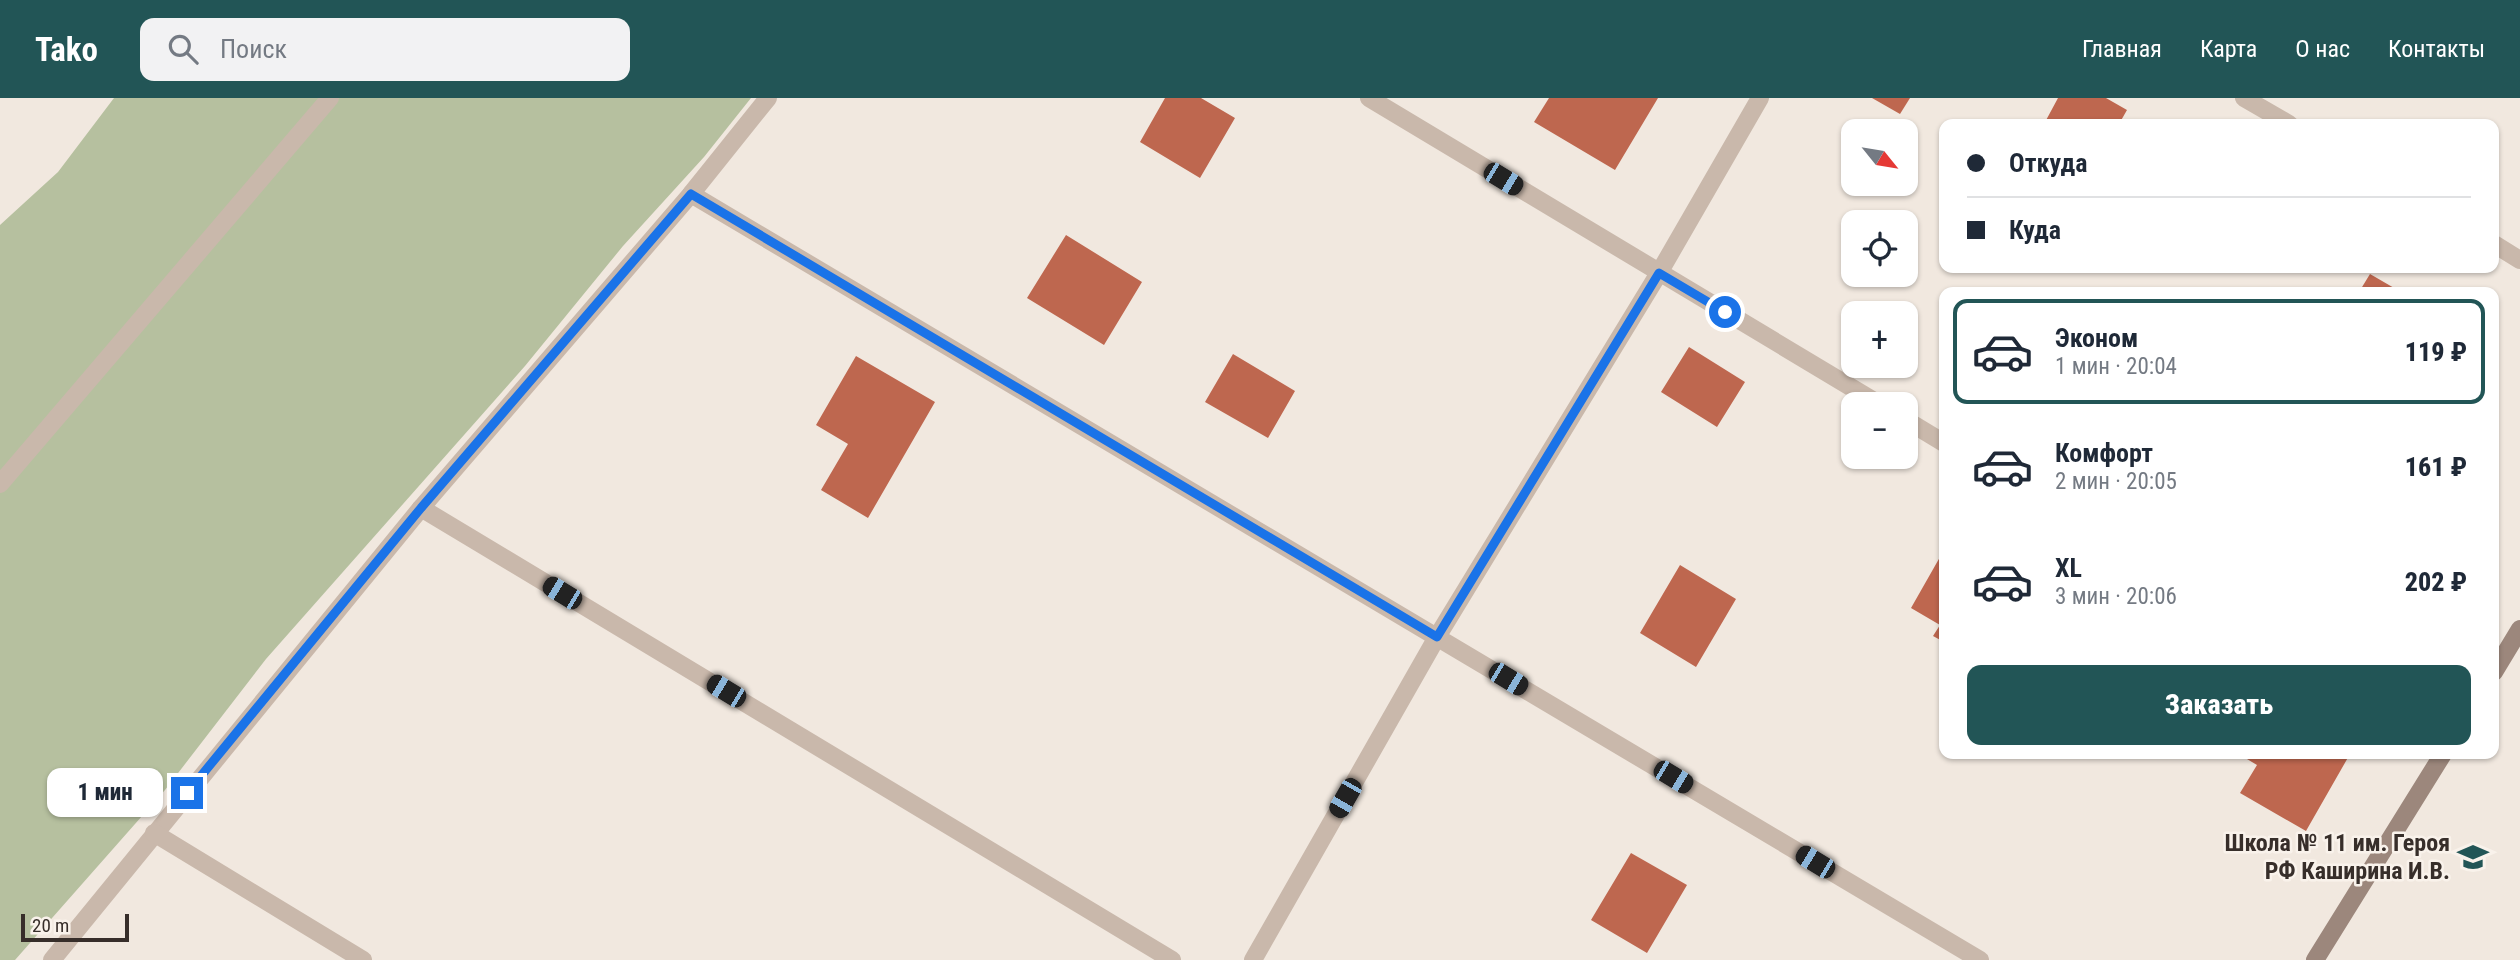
<!DOCTYPE html>
<html lang="ru">
<meta charset="utf-8">
<style>
:root{--surface:#fff;--page:#f2f2f3;--text:#1f2937;--muted:#747a83;--line:#e0e1e3;--accent:#225556}
body{margin:0;font-family:"Roboto Condensed",sans-serif;background:var(--page);color:var(--text);height:100vh;display:flex;flex-direction:column;font-size:26px;white-space:nowrap}
*{box-sizing:border-box;margin:0}
p{font-size:23px;color:var(--muted)}
.icon{flex:none;width:38px;height:38px;fill:none;stroke:currentColor;stroke-width:2;stroke-linecap:round;stroke-linejoin:round}
.map{position:relative;flex:1;overflow:hidden}
.side{position:absolute;left:1939px;top:189px;width:560px;height:472px;display:flex;flex-direction:column;background:var(--surface);border-radius:14px;box-shadow:0 2px 5px #0004}
.side>*{flex:none}
.top-card{position:absolute;left:1939px;top:21px;width:560px;height:154px;border-radius:14px;box-shadow:0 2px 5px #0004;display:grid;align-content:center;height:154px;padding:0 28px;background:var(--surface)}
.needle{width:46px;rotate:120deg}
.fabs{position:absolute;left:1841px;top:21px;display:grid;gap:14px}
.fabs a{display:grid;place-items:center;width:77px;height:77px;border-radius:14px;background:var(--surface);box-shadow:0 2px 5px #0004;font-size:35px}
.scale{position:absolute;left:21px;bottom:18px;width:108px;box-sizing:border-box;padding-left:7px;border:4px solid #372e2a;border-top:0;font-size:19px;line-height:24px;white-space:nowrap;color:#372e2a;-webkit-text-stroke:5px #f9f2eb;paint-order:stroke}
.end{position:absolute;width:32px;height:32px;margin:-16px;border:9px solid #1a73e8;background:#fff;box-shadow:0 0 0 4px #fff}
.from{border-radius:50%}
.bubble{position:absolute;height:49px;border-radius:14px;background:var(--surface);box-shadow:0 2px 5px #0004;font-size:23px;font-weight:800;line-height:49px;text-align:center}
.car{position:absolute;width:21px;height:42px;margin:-21px -10px;border-radius:9px;box-shadow:0 0 5px 2px #0007;background:linear-gradient(#222 24%,#8ab4d8 0 40%,#222 0 76%,#8ab4d8 0 86%,#222 0)}
.top-card b{display:flex;align-items:center;gap:24px;height:66px;font-size:26px}
.top-card b+b{border-top:2px solid var(--line)}
.top-card i{width:18px;height:18px;background:var(--text)}
ul{padding:12px 0 0;list-style:none}
li{display:flex;align-items:center;gap:21px;height:105px;margin:0 14px 10px;padding:0 14px;border:4px solid transparent;border-radius:14px}
li div{flex:1}
li b{display:block;font-size:26px}
li em{font-style:normal;font-weight:800}
li.selected{border-color:var(--accent)}
li>.icon{width:63px;height:63px;stroke-width:1.5}
.cta{display:flex;gap:14px;margin-top:auto;padding:14px 28px}
.cta a{flex:1;height:80px;border-radius:14px;background:var(--accent);color:#fff;font-size:28px;font-weight:800;line-height:80px;text-align:center}
header{display:flex;align-items:center;gap:42px;box-sizing:border-box;height:98px;padding:0 35px;background:var(--accent);color:#fff}
header strong{font-size:33px}
nav{display:flex;gap:38px;margin-inline-start:auto;font-size:24px}
.search{width:490px;height:63px;background:var(--page);display:flex;align-items:center;gap:18px;box-sizing:border-box;padding:0 24px;border-radius:14px;color:var(--muted);font-size:26px}
.map>svg:first-child{display:block}
</style>
<header>
<strong>Tako</strong>
<div class="search"><svg class="icon" aria-label="search" viewBox="0 0 24 24"><circle cx="10" cy="10" r="6"/><path d="M15 15l6 6"/></svg>Поиск</div>
<nav><a>Главная</a><a>Карта</a><a>О нас</a><a>Контакты</a></nav>
</header>
<div class="map">
<svg width="2520" height="862" viewBox="0 0 2520 862">
<rect width="100%" height="100%" fill="#f1e8df"/>
<path fill="#b6c09f" d="M 114,0 L 751,0 L 704,59 L 623,148 L 525,268 L 266,561 L 165,692 L 15,862 L 0,862 L 0,127 L 58,74 Z"/>
<path fill="#be674f" d="M 1165,0 L 1201,0 L 1235,20 L 1200,80 L 1140,44 Z
M 1549,0 L 1658,0 L 1615,72 L 1534,24 Z
M 1872,0 L 1910,0 L 1900,16 Z
M 2058,0 L 2106,0 L 2127,12 L 2119,26 L 2044,26 Z
M 1066,137 L 1142,184 L 1104,247 L 1027,200 Z
M 2370,176 L 2401,194 L 2359,194 Z
M 1689,249 L 1745,284 L 1717,329 L 1661,294 Z
M 1233,256 L 1295,293 L 1268,340 L 1205,304 Z
M 856,258 L 935,304 L 868,420 L 821,392 L 848,346 L 816,327 Z
M 1944,452 L 1944,544 L 1933,538 L 1940,527 L 1911,510 Z
M 1680,467 L 1736,501 L 1696,569 L 1640,535 Z
M 2243,656 L 2350,656 L 2306,733 L 2240,695 L 2257,667 L 2242,658 Z
M 1631,755 L 1687,787 L 1647,855 L 1591,822 Z"/>
<g fill="none" stroke-linecap="round" stroke-linejoin="round">
<path stroke="#c9b8ab" stroke-width="18" d="M 0,386 L 330,0
M 52,862 L 421,410 L 691,96 L 768,0"/>
<path stroke="#c9b8ab" stroke-width="18" d="M 1369,0 L 1879,306
M 2244,0 L 2289,26
M 691,96 L 1980,862
M 2494,146 L 2520,162
M 1906,322 L 1944,345
M 421,410 L 1172,862
M 154,735 L 363,862
M 1253,862 L 1437,539 L 1659,175 L 1760,0"/>
<path stroke="#9c877c" stroke-width="18" d="M 2494,574 L 2520,531
M 2315,862 L 2443,656"/>
</g>
<g fill="none" stroke-linecap="round" stroke-linejoin="round">
<path stroke="#1a73e8" stroke-width="9" d="M 187,695 L 421,410 L 691,96 L 1437,539 L 1659,175 L 1725,214"/>
</g>
<defs>
<g id="school-bare" transform="scale(2.415)"><path d="M0-5L7-2L0 1L-7-2ZM-4 1L0 2.5L4 1V4Q0 6-4 4Z" fill="#225556" stroke="#f9f2eb" stroke-width="2.5" paint-order="stroke"/></g>
</defs>
<g fill-rule="evenodd">
<use href="#school-bare" x="2473" y="759"/>
</g>
<g text-anchor="middle" stroke-width="5" stroke-linejoin="round" paint-order="stroke">
<g font-size="24" font-weight="bold" fill="#372e2a" stroke="#f9f2eb" text-anchor="end">
<text x="2450" y="753">Школа № 11 им. Героя<tspan x="2450" dy="28">РФ Каширина И.В.</tspan></text>
</g>
</g>
</svg>
<div class="fabs">
<a><svg class="needle" viewBox="-14 -14 28 28"><path d="M0-13l5 13h-10z" fill="#e53935"/><path d="M0 13l5-13h-10z" fill="#747a83"/></svg></a>
<a><svg class="icon" aria-label="locate" viewBox="0 0 24 24"><circle cx="12" cy="12" r="6"/><path d="M12 2v4M12 18v4M2 12h4M18 12h4"/></svg></a>
<a>+</a>
<a>−</a>
</div>
<div class="scale">20 m</div>
<i class="end from" style="left:1725px;top:214px"></i>
<i class="end" style="left:187px;top:695px"></i>
<div class="bubble" style="left:47px;top:670px;width:116px">1 мин</div>
<i class="car" style="left:1503px;top:81px;rotate:121deg"></i>
<i class="car" style="left:562px;top:495px;rotate:301deg"></i>
<i class="car" style="left:1508px;top:581px;rotate:121deg"></i>
<i class="car" style="left:726px;top:593px;rotate:301deg"></i>
<i class="car" style="left:1673px;top:679px;rotate:121deg"></i>
<i class="car" style="left:1345px;top:700px;rotate:210deg"></i>
<i class="car" style="left:1815px;top:764px;rotate:301deg"></i>
<div class="top-card">
<b><i class="from"></i>Откуда</b>
<b><i></i>Куда</b>
</div>
<section class="side">
<ul>
<li class="selected"><svg class="icon" aria-label="car" viewBox="0 0 24 24"><path d="M5 17H2v-5l4-1 3-4h7l3 4 3 1v5h-3M9 17h6M6 11h13"/><circle cx="7" cy="17" r="2"/><circle cx="17" cy="17" r="2"/></svg><div><b>Эконом</b><p>1 мин · 20:04</p></div><em>119 ₽</em></li>
<li><svg class="icon" aria-label="car" viewBox="0 0 24 24"><path d="M5 17H2v-5l4-1 3-4h7l3 4 3 1v5h-3M9 17h6M6 11h13"/><circle cx="7" cy="17" r="2"/><circle cx="17" cy="17" r="2"/></svg><div><b>Комфорт</b><p>2 мин · 20:05</p></div><em>161 ₽</em></li>
<li><svg class="icon" aria-label="car" viewBox="0 0 24 24"><path d="M5 17H2v-5l4-1 3-4h7l3 4 3 1v5h-3M9 17h6M6 11h13"/><circle cx="7" cy="17" r="2"/><circle cx="17" cy="17" r="2"/></svg><div><b>XL</b><p>3 мин · 20:06</p></div><em>202 ₽</em></li>
</ul>
<div class="cta"><a>Заказать</a></div>
</section>
</div>
